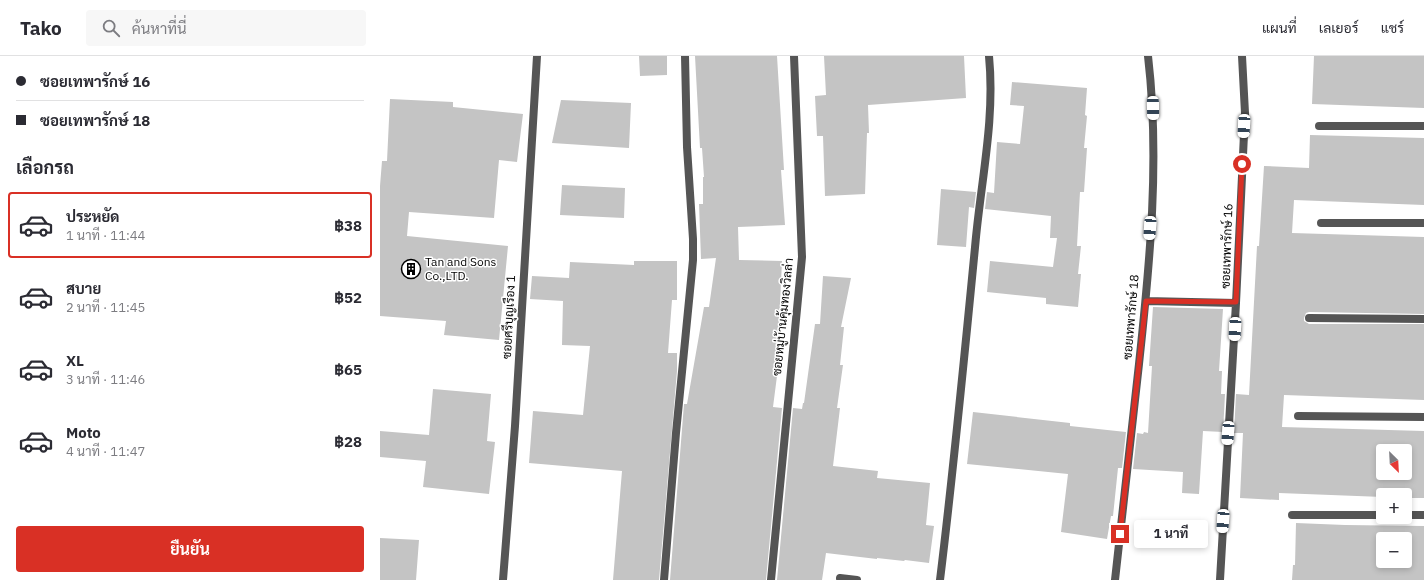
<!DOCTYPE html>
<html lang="th">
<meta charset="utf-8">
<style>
:root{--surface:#fff;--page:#f7f7f7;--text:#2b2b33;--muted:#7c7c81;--line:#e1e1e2;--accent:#d93025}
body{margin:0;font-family:"IBM Plex Sans",Sarabun,sans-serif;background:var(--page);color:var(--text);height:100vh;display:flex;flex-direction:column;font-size:15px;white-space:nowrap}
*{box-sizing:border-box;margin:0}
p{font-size:13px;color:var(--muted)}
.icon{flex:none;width:22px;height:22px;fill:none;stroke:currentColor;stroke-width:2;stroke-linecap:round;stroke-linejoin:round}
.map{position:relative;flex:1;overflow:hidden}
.sheet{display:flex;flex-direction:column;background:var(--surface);width:380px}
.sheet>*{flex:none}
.banner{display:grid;align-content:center;height:88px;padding:0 16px;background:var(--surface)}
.needle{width:26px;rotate:156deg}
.tools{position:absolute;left:996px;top:388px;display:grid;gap:8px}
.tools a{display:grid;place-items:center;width:36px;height:36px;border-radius:4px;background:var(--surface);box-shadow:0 2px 6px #0003;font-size:20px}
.end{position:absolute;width:18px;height:18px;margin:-9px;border:5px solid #d93025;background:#fff;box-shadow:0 0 0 2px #fff}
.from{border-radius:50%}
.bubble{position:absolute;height:28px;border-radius:4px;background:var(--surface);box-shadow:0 2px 6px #0003;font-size:13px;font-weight:700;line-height:28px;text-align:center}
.car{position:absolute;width:12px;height:24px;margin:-12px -6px;border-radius:5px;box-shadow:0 0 3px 1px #0007;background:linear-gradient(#fff 24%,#345 0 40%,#fff 0 76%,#345 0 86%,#fff 0)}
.banner b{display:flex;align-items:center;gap:14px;height:38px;font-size:15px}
.banner b+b{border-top:1px solid var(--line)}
.banner i{width:10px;height:10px;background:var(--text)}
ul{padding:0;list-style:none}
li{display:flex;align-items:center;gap:12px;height:66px;margin:0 8px 6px;padding:0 8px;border:2px solid transparent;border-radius:4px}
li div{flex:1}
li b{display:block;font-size:15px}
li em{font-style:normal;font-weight:700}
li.current{border-color:var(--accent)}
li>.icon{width:36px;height:36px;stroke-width:1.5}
h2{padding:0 16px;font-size:18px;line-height:48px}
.button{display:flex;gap:8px;margin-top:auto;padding:8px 16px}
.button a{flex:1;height:46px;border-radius:4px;background:var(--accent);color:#fff;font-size:16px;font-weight:700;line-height:46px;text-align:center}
header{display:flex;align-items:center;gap:24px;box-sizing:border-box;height:56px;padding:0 20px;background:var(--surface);border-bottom:1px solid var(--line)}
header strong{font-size:19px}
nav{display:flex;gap:22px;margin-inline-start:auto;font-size:14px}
.search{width:280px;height:36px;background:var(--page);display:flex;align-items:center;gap:10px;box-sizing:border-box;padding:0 14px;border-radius:4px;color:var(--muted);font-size:15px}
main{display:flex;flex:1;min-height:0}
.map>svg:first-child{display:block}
</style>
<header>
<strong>Tako</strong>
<div class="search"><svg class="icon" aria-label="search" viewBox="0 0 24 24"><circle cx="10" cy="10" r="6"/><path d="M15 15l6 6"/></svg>ค้นหาที่นี่</div>
<nav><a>แผนที่</a><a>เลเยอร์</a><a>แชร์</a></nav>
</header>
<main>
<section class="sheet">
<div class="banner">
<b><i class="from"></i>ซอยเทพารักษ์ 16</b>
<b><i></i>ซอยเทพารักษ์ 18</b>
</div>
<h2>เลือกรถ</h2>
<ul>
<li class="current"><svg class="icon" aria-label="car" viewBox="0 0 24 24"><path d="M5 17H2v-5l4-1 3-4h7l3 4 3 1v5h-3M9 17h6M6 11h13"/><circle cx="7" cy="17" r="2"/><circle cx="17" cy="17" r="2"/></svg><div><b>ประหยัด</b><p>1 นาที · 11:44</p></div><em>฿38</em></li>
<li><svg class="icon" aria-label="car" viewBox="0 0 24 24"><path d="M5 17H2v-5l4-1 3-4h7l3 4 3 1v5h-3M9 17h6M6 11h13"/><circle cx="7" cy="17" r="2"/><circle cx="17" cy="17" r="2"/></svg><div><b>สบาย</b><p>2 นาที · 11:45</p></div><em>฿52</em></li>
<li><svg class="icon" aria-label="car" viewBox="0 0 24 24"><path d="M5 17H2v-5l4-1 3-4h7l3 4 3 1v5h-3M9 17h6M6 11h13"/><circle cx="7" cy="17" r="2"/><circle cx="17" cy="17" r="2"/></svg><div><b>XL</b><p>3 นาที · 11:46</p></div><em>฿65</em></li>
<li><svg class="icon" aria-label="car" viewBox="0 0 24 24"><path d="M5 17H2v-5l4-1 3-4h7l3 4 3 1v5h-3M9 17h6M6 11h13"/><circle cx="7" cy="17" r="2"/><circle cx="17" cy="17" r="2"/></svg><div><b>Moto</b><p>4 นาที · 11:47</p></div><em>฿28</em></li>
</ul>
<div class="button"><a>ยืนยัน</a></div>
</section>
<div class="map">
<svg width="1044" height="524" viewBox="0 0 1044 524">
<rect width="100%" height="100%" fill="#fff"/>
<path fill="#c4c4c4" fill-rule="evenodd" d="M 259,0 L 287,0 L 287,19 L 260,20 Z
M 315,0 L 397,0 L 404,114 L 401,114 L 405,169 L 358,171 L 359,204 L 402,205 L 398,289 L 401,289 L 393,351 L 402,352 L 386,524 L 290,524 L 304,348 L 307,348 L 324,251 L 329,251 L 336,202 L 321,203 L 319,148 L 323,148 L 323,121 L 324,121 L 322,92 L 320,92 Z
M 444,0 L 584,0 L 586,42 L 488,49 L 489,77 L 487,77 L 485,138 L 445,140 L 443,80 L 437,80 L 435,40 L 446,39 Z
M 934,0 L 1044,0 L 1044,52 L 932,48 Z
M 632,26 L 707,32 L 705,59 L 707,60 L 704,92 L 707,92 L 704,136 L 700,136 L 697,190 L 701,190 L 698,218 L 701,218 L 698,251 L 666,248 L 666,242 L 607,236 L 610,205 L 673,211 L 677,182 L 670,182 L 671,160 L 605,153 L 607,136 L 614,137 L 617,86 L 640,88 L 644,50 L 630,49 Z
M 10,43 L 73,46 L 73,51 L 143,58 L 137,106 L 119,104 L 114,162 L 29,156 L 27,180 L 128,190 L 119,284 L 64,279 L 66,265 L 0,260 L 0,130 L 2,105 L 7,105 Z
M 181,44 L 251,47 L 249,92 L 172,87 Z
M 930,79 L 1044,82 L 1044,149 L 914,144 L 912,177 L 1044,181 L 1044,258 L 929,256 L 926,257 L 924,262 L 924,265 L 929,268 L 1044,268 L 1044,344 L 904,339 L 902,371 L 1044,375 L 1044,442 L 1025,442 L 1025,439 L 1003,439 L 1003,441 L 899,437 L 899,444 L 860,442 L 863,377 L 854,377 L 856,338 L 869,339 L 877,190 L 879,190 L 884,110 L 929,112 ZM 1003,395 L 1025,395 L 1025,417 L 1003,417 Z
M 182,129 L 245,132 L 244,162 L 180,159 Z
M 561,133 L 596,136 L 594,152 L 589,151 L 586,191 L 557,189 Z
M 254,205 L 297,205 L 297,244 L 292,244 L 288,297 L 297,297 L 297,315 L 279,524 L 233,524 L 242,415 L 149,407 L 153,355 L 203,359 L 210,290 L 182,289 L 183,245 L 150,243 L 152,220 L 189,222 L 190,206 L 254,209 Z
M 443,220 L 471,222 L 461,271 L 464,271 L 460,309 L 463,309 L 457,352 L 460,352 L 453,410 L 498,415 L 497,422 L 550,427 L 546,469 L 554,470 L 549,507 L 525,504 L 524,505 L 497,502 L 497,503 L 446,497 L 442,524 L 397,524 L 413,352 L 422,353 L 423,347 L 424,347 L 435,268 L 440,268 Z
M 773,251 L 843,253 L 839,315 L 842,315 L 841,338 L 845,338 L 843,376 L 823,375 L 819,438 L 802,437 L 803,416 L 753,413 L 757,377 L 763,378 L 764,376 L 768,377 L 772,310 L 769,310 Z
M 53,333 L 111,338 L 107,385 L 115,386 L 109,438 L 43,431 L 46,405 L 0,401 L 0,375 L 49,379 Z
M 593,356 L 690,367 L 690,370 L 746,376 L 742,412 L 738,412 L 733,460 L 731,460 L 727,483 L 681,476 L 688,418 L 587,408 Z
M 916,467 L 965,469 L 1044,470 L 1044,524 L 912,524 L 913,509 L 915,509 ZM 1003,483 L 1025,483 L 1025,505 L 1003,505 Z
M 0,482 L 39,484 L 36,524 L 0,524 Z"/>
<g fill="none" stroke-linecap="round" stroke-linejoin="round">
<path stroke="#555" stroke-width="8" d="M 939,70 L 1044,70
M 941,167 L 1044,167
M 766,245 L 856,247
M 929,262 L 1044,263
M 918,360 L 1044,361
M 912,459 L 1003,459
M 1025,459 L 1044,459
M 460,522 L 477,524
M 123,524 L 135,370 L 157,0
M 284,524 L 296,377 L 313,204 L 313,183 L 307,91 L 305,0
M 391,524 L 422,201 L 414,0
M 560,524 C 574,410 585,295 596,181 C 602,120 615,61 609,0
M 735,524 C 743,452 751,380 759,308 C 770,206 780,102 768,0
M 840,524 L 856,247 L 865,57 L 862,0"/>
</g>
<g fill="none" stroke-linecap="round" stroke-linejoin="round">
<path stroke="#d93025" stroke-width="5" d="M 740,478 L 766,245 L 856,246 L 862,108"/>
</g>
<defs>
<g id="building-ring" transform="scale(1)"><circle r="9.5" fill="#fff" stroke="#000" stroke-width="1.5"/><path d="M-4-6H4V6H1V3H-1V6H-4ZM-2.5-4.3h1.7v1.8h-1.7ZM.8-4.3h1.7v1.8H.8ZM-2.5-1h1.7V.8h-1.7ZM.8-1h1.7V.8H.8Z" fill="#000"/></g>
</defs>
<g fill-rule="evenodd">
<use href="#building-ring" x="31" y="213"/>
</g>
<g text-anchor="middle" stroke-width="3" stroke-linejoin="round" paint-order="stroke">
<g font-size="12" fill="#000" stroke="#fff">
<text transform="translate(847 190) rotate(-88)" y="4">ซอยเทพารักษ์ 16</text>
<text transform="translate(129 261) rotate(-87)" y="4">ซอยศรีบุญเรือง 1</text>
<text transform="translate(403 261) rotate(-84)" y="4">ซอยหมู่บ้านคุ้มทองวิลล่า</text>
<text transform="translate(751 261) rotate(-85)" y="4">ซอยเทพารักษ์ 18</text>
</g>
<g font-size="12" fill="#000" stroke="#fff" text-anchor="start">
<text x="45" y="210">Tan and Sons<tspan x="45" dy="14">Co.,LTD.</tspan></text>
</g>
</g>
</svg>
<div class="tools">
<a><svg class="needle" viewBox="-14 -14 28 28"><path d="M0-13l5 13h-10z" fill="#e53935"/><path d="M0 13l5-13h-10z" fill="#7c7c81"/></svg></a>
<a>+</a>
<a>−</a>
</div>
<i class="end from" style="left:862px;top:108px"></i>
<i class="end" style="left:740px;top:478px"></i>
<div class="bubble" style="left:754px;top:464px;width:74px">1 นาที</div>
<i class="car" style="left:773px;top:52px;rotate:179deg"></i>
<i class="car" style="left:864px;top:70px;rotate:183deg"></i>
<i class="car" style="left:770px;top:172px;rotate:184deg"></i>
<i class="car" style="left:855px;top:273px;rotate:183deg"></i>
<i class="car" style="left:848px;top:377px;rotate:184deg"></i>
<i class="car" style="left:843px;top:465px;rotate:184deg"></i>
</div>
</main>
